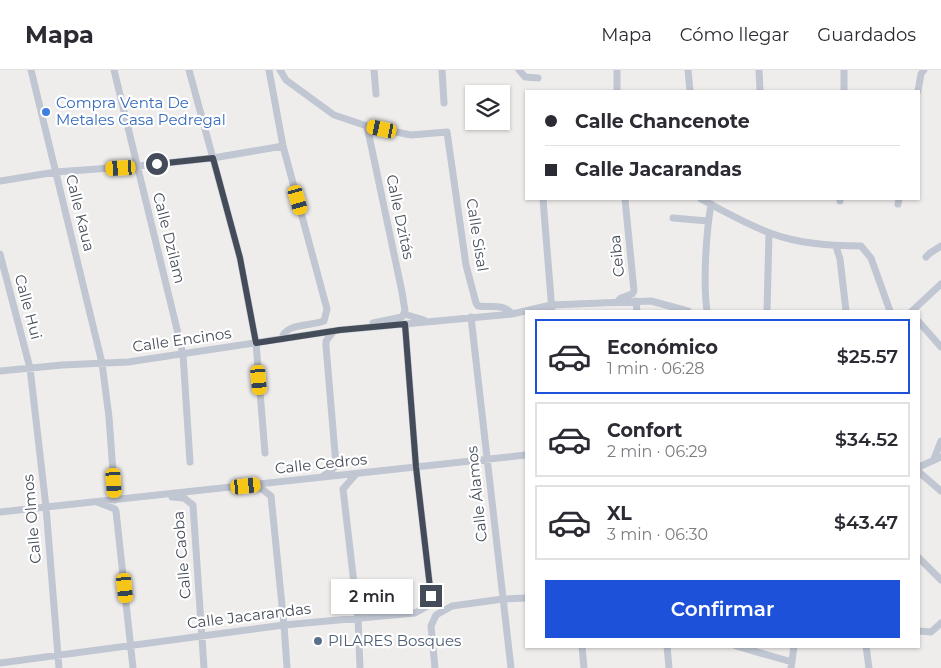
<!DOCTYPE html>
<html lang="es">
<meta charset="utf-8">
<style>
:root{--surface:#fff;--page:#f7f7f7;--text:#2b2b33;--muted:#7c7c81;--line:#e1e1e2;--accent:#1d51d9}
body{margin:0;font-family:Montserrat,sans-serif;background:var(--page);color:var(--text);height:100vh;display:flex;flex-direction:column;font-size:19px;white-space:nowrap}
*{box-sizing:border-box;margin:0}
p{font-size:16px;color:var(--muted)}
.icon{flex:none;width:28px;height:28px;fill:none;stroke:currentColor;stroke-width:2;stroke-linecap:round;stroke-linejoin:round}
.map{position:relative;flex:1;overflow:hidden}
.details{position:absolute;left:525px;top:240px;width:395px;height:338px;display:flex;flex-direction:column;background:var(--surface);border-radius:0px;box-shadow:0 1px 4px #0004}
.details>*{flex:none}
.top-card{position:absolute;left:525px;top:20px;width:395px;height:110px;border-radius:0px;box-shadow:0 1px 4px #0004;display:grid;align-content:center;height:110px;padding:0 20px;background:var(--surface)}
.buttons{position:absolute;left:465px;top:15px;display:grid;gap:10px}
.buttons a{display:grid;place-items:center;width:45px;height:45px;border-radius:0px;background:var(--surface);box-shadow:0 1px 4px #0004;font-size:25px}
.end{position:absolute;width:22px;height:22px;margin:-11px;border:6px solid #454c59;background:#fff;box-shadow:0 0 0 2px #fff}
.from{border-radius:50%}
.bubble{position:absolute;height:35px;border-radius:0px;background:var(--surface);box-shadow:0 1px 4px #0004;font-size:16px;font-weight:600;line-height:35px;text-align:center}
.car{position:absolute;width:15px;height:30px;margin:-15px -8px;border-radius:6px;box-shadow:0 0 4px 1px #0007;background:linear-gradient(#f5c518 24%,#345 0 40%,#f5c518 0 76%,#345 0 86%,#f5c518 0)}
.top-card b{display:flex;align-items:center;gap:18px;height:48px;font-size:19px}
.top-card b+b{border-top:1px solid var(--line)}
.top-card i{width:12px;height:12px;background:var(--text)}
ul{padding:9px 0 0;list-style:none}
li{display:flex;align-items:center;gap:15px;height:75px;margin:0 10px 8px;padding:0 10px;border:2px solid var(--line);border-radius:0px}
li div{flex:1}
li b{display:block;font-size:19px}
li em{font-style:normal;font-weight:600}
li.current{border-color:var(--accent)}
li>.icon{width:45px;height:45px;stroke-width:1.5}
.cta{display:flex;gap:10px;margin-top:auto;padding:10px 20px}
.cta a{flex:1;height:58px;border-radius:0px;background:var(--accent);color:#fff;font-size:20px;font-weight:600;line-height:58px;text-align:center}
header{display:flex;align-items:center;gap:30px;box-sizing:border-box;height:70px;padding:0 25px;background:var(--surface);border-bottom:1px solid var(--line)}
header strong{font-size:24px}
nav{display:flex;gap:28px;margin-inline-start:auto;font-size:18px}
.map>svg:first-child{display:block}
</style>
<header>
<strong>Mapa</strong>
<nav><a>Mapa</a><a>Cómo llegar</a><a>Guardados</a></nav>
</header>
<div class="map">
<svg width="941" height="598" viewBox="0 0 941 598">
<rect width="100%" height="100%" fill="#efedec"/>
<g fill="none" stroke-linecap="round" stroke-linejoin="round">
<path stroke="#c0c6d2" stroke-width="7" d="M 31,0 L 102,293 L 109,347 L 115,430
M 114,0 L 183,284 L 190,392
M 189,0 L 240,188 L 256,273 L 265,383
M 269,0 L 283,76 L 327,239 L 324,251 C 312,256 284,253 282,269
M 280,0 L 286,10 L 334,45 L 367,56 L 411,65 L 447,62 L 466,195 L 476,233 L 478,236 C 490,238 504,233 512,244
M 374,0 L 376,24
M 442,0 L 444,33
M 519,0 L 525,7 L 538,8
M 617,0 L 617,21
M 688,0 L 690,21
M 759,0 L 760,21
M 844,0 L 844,21
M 918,21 L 921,4 L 924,0
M 367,56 L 402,222 L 405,241 L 402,247 L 373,253
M 0,111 L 56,102 L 138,96 L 213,88 L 283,76
M 543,129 L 552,241
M 701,129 C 723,141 746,154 770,163 C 799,174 830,176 861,176 L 871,188 L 890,241
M 840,131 L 840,129
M 898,134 L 899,129
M 673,148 L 708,151
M 836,176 L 840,189 L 846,241
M 0,184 L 30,298 L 46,437 L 59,598
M 926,187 L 930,183 L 941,176
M 618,231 L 621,228 L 632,224 L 634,221 L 625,129
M 636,231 L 637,241
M 707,241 C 703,212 706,164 711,134
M 767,241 L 769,163
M 912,241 L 941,214
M 404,244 L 424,250
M 471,247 L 511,598
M 919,252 L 941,277
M 0,301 L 62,295 L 128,292 L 340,260 L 512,244 L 551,235 L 651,231 L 688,241
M 934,389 L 941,371
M 919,397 L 941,387
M 919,402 L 941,421
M 356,404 L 343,419 L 358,548 L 360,598
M 322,407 L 334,398 L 336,395 L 326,276 L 326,271 L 333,262
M 254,417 L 262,419 L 271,426 L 284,555 L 287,598
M 172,427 L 184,428 L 193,435 L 204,598
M 97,432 L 115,439 L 116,441 L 133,598
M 0,442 L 526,385
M 919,488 L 941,510
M 919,561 L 931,562 L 941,553
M 582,576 L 584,598
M 667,576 L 669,598
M 736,576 L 792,592
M 866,576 L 869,598
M 0,593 L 284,555 L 415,543 L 426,537 L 431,526 L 416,397 L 405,254
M 435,598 L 431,556 L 436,545 L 452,536 L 503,529 L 526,528
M 791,598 L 794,576"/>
</g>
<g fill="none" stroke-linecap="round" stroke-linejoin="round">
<path stroke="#454c59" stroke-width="6" d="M 157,94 L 213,88 L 240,188 L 256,273 L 340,260 L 405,254 L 416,397 L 431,526"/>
</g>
<circle fill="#3f7fe0" stroke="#fff" stroke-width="2" cx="46" cy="42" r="5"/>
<circle fill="#5c6f8a" stroke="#fff" stroke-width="2" cx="318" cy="571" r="5"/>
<g text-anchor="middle" stroke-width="4.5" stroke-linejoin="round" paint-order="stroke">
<g font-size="15" fill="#366cbe" stroke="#fff" text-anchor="start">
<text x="56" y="38">Compra Venta De<tspan x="56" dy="17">Metales Casa Pedregal</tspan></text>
</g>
<g font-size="15" fill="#454c59" stroke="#fff">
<text transform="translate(80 143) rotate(76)" y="5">Calle Kaua</text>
<text transform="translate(400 147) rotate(78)" y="5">Calle Dzitás</text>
<text transform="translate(477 165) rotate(81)" y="5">Calle Sisal</text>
<text transform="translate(169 168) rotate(76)" y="5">Calle Dzilam</text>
<text transform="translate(617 186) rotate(-96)" y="5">Ceiba</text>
<text transform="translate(28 237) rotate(75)" y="5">Calle Hui</text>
<text transform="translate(182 270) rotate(-8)" y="5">Calle Encinos</text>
<text transform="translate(321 394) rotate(-6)" y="5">Calle Cedros</text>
<text transform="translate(477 424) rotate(-96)" y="5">Calle Álamos</text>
<text transform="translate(32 449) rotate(-95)" y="5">Calle Olmos</text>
<text transform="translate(182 485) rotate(-95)" y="5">Calle Caoba</text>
<text transform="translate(249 546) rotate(-7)" y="5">Calle Jacarandas</text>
</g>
<g font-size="15" fill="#4e5e75" stroke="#fff" text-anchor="start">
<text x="328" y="576">PILARES Bosques</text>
</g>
</g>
</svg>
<div class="buttons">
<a><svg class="icon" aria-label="layers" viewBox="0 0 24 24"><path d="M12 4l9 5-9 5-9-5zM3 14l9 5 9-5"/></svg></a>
</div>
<i class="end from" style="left:157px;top:94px"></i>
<i class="end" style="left:431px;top:526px"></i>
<div class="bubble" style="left:331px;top:509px;width:82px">2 min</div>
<i class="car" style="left:382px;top:59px;rotate:282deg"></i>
<i class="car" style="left:121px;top:98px;rotate:267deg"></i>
<i class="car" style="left:298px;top:130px;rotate:164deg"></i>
<i class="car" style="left:259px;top:310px;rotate:175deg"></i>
<i class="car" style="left:114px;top:413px;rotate:176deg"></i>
<i class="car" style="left:246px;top:416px;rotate:84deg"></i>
<i class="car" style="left:125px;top:518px;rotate:174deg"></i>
<div class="top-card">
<b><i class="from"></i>Calle Chancenote</b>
<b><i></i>Calle Jacarandas</b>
</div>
<section class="details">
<ul>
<li class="current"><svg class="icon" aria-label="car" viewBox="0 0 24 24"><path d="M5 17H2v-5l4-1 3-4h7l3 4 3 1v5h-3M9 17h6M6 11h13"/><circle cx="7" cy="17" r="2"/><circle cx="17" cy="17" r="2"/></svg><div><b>Económico</b><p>1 min · 06:28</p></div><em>$25.57</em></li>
<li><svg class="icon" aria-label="car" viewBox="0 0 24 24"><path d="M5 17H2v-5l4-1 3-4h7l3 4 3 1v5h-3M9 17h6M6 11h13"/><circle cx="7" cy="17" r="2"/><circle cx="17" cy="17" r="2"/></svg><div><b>Confort</b><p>2 min · 06:29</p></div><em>$34.52</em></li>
<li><svg class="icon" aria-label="car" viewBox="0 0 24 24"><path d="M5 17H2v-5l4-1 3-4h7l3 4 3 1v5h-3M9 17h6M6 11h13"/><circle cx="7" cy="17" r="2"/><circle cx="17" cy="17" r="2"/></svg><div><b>XL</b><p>3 min · 06:30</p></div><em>$43.47</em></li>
</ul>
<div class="cta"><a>Confirmar</a></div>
</section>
</div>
